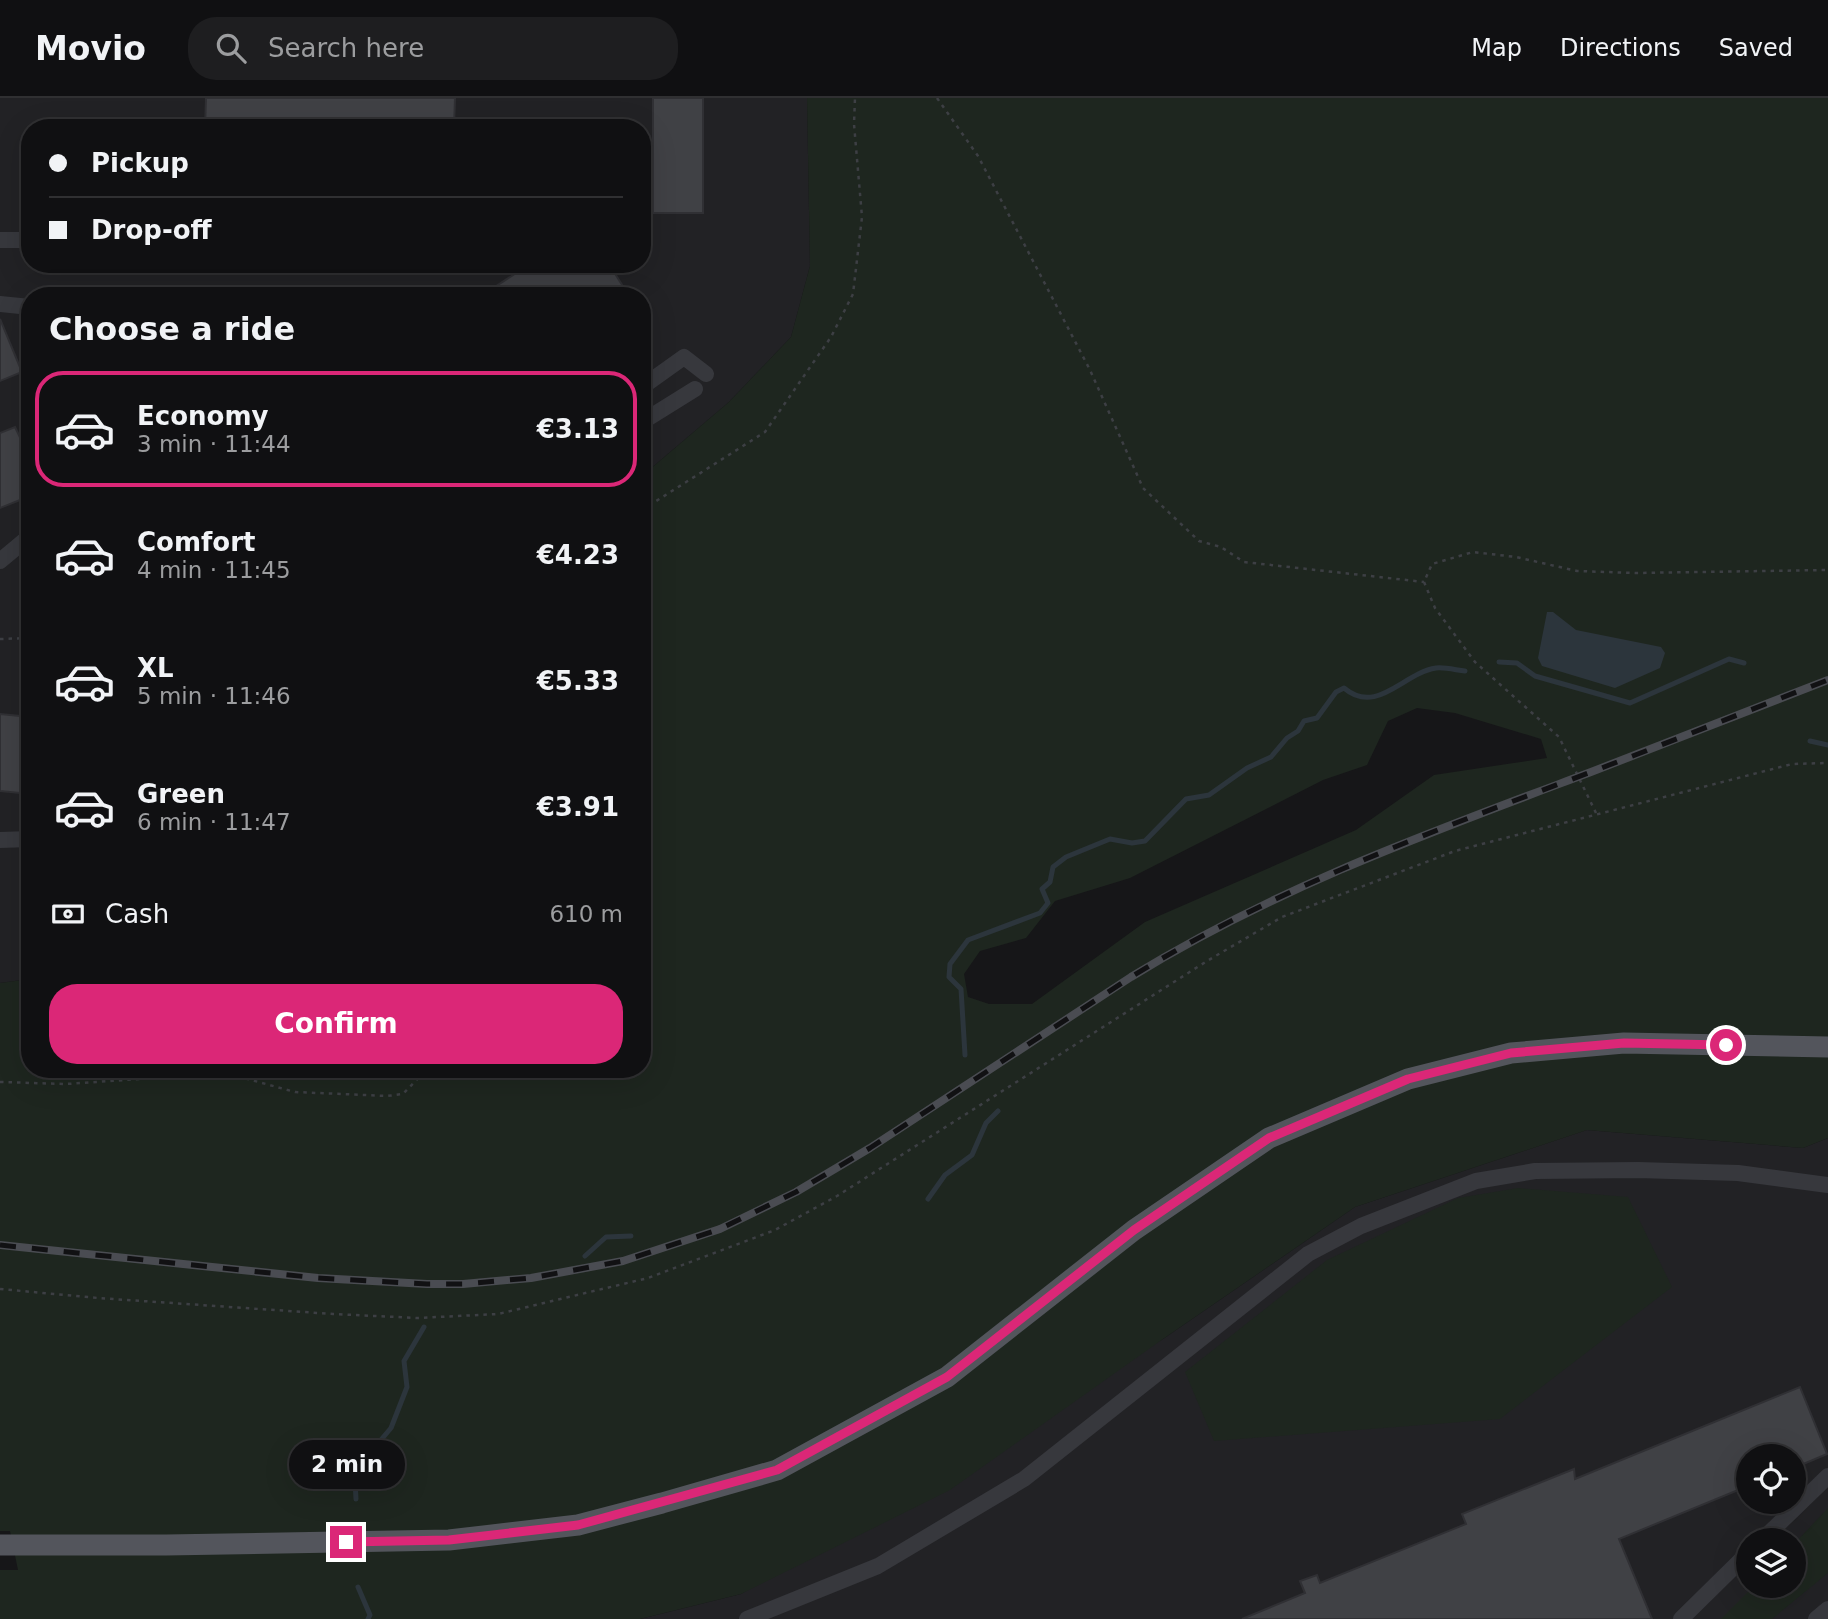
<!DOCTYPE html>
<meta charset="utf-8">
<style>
:root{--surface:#101012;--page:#1e1e20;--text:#f1f3f6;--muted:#9c9d9f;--line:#303032;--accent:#db2777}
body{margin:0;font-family:"DejaVu Sans",sans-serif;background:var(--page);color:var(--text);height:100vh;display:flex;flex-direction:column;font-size:26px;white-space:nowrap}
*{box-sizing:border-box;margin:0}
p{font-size:23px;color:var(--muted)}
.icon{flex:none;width:38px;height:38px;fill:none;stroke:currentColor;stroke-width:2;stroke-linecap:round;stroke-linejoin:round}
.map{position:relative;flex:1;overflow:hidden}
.details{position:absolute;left:21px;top:189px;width:630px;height:791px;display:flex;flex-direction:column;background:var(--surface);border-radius:28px;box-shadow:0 7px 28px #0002,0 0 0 2px var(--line)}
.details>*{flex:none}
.hud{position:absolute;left:21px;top:21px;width:630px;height:154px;border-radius:28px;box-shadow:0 7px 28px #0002,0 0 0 2px var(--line);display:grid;align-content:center;height:154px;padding:0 28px;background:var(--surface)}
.tools{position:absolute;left:1736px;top:1346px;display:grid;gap:14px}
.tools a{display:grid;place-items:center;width:70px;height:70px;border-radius:50%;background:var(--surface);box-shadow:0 7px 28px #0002,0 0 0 2px var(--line);font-size:35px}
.end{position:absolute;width:32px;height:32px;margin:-16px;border:9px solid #db2777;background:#fff;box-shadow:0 0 0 4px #fff}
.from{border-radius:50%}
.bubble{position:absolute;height:49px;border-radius:24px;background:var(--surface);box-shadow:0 7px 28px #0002,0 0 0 2px var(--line);font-size:23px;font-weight:800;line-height:49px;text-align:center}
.hud b{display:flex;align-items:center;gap:24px;height:66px;font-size:26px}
.hud b+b{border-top:2px solid var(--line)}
.hud i{width:18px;height:18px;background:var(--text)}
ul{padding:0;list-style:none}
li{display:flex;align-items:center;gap:21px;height:116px;margin:0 14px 10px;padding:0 14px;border:4px solid transparent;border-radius:28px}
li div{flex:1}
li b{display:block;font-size:26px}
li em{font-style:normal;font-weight:800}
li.current{border-color:var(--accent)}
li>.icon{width:63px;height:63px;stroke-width:1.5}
h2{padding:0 28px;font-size:32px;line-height:84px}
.pay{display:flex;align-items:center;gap:18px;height:77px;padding:0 28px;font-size:26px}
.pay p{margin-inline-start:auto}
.action{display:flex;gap:14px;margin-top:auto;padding:14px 28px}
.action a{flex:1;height:80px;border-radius:28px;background:var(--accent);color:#fff;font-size:28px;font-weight:800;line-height:80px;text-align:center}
header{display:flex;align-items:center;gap:42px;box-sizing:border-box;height:98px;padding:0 35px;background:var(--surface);border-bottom:2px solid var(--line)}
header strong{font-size:33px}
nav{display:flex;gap:38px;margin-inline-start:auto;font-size:24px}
.search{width:490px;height:63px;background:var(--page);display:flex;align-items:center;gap:18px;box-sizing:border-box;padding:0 24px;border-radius:28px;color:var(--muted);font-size:26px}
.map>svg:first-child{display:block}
</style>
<header>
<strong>Movio</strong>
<div class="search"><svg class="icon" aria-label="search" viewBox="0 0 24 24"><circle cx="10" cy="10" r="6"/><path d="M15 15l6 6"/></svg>Search here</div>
<nav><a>Map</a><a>Directions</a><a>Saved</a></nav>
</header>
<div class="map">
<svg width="1828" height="1521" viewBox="0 0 1828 1521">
<rect width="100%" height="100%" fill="#161618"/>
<path fill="#222225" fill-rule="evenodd" d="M 0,0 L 807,0 L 810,168 L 791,239 L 729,304 L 642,378 L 642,198 L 30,198 L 30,881 L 0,885 ZM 30,30 L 642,30 L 642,166 L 30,166 Z
M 1587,1032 L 1803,1050 L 1828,1040 L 1828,1521 L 640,1521 L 741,1496 L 1163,1241 L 1355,1109 ZM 1748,1358 L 1794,1358 L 1794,1404 L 1748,1404 ZM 1748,1442 L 1794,1442 L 1794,1488 L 1748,1488 Z"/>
<path fill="#1e261f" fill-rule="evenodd" d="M 807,0 L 1828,0 L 1828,1040 L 1803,1050 L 1587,1032 L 1355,1109 L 1163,1241 L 950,1392 L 741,1496 L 640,1521 L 0,1521 L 0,1472 L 18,1472 L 10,1433 L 0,1433 L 0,885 L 30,881 L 30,971 L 642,971 L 642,378 L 729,304 L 791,239 L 810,168 ZM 1417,610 L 1455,615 L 1541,641 L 1547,660 L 1434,677 L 1356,732 L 1145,824 L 1032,906 L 989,906 L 968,899 L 964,876 L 980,853 L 1026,840 L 1055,803 L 1130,780 L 1323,682 L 1367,667 L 1388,623 Z
M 1518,1090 L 1628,1099 L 1672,1189 L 1500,1321 L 1214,1343 L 1185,1274 L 1327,1162 L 1458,1100 Z
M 1828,1410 L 1828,1475 L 1772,1521 L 1721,1521 L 1754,1488 L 1794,1488 L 1794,1446 Z"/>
<path fill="#2c353c" d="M 1547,514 L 1553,514 L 1576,532 L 1661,549 L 1665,555 L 1660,570 L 1615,590 L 1542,568 L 1538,560 Z"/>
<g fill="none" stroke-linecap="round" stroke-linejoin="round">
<path stroke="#2c353c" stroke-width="5" d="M 1499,564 L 1517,565 L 1535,578 L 1630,605 L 1729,561 L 1744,565
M 1810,643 L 1828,647
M 965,957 L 961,891 L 949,879 L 950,866 L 968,842 L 1040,815 L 1048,805 L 1042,791 L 1050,784 L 1053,769 L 1066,759 L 1110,741 L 1132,745 L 1145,743 L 1186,701 L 1209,697 L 1247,670 L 1271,659 L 1287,640 L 1298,633 L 1304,623 L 1317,620 L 1336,594 L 1344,590 C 1377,618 1403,575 1436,570 C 1445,569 1456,572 1465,573
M 928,1101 L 945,1077 L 972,1057 L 986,1025 L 998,1013
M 585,1158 L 606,1139 L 631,1138
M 356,1401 L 355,1383 L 364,1362 L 391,1330 L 407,1289 L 404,1263 L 424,1229
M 358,1489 L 370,1517 L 368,1521"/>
</g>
<path fill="#404145" stroke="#303034" stroke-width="2" d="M 206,0 L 455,0 L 454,30 L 205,30 Z
M 653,0 L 703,0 L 703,115 L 653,115 Z
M 530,166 L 609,166 L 629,198 L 481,198 Z
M 0,221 L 22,274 L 0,283 Z
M 15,329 L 30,360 L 30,398 L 0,410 L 0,335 Z
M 0,616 L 30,619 L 30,696 L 0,693 Z
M 1800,1289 L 1827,1356 L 1794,1370 L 1794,1358 L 1748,1358 L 1748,1388 L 1619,1441 L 1652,1521 L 1242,1521 L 1305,1495 L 1300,1483 L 1317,1477 L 1320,1485 L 1466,1426 L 1462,1416 L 1574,1371 L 1575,1381 Z"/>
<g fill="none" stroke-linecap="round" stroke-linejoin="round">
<path stroke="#3d3f44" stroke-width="2.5" stroke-dasharray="3.5 5" stroke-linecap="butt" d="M 937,0 L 978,58 L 1055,205 L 1090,272 L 1143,390 L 1199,443 L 1221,449 L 1244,464 L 1424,484
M 642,412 L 765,334 L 831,239 L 853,196 L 862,119 L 854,26 L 855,0
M 0,541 L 30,540
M 1596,715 L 1559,639 L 1475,564 L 1435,510 L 1424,484 L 1432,466 L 1473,454 L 1516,459 L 1577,473 L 1636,475 L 1828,472
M 0,984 L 66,986 L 213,976 L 233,977 L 295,994 L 387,998 L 403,996 L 427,971
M 0,1191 L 98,1200 L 333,1216 L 418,1220 L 498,1216 L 648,1180 L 775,1132 L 837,1098 L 1207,863 L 1282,819 L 1455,753 L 1792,666 L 1828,665"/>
<path stroke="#37383d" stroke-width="16" d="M 158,30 L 158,29
M 0,142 L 30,142
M 0,206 L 30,209
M 642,289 L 684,259 L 706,276
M 642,324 L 695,291
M 0,463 L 30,438
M 0,742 L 30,741
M 1762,1442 L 1828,1378
M 747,1521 L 878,1468 L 1024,1381 L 1308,1156 L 1361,1128 L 1476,1083 L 1535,1073 L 1638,1072 L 1738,1075 L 1828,1087
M 1681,1521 L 1748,1455
M 1816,1521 L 1828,1511"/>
<path stroke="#53555c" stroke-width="21" d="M 0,1447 L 166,1447 L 449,1442 L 578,1427 L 662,1405 L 777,1372 L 947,1279 L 1134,1132 L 1269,1040 L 1408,981 L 1511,955 L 1624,945 L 1828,949"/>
<g stroke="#4a4c52" stroke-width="8">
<path id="rail" d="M 0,1147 L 318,1180 L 427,1186 L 463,1186 L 531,1180 L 623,1163 L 720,1131 L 796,1094 L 870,1050 L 1131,879 C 1277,789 1431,734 1591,674 C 1670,644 1749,612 1828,582"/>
</g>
<use href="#rail" stroke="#111113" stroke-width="5" stroke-dasharray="16" stroke-linecap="butt"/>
</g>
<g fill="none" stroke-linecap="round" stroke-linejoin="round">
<path stroke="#db2777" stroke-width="9" d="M 346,1444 L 449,1442 L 578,1427 L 777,1372 L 947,1279 L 1134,1132 L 1269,1040 L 1408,981 L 1511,955 L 1624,945 L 1726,947"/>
</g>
</svg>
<div class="tools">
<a><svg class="icon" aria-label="locate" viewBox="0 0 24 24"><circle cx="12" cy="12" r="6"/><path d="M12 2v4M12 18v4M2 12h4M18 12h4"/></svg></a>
<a><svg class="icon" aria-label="layers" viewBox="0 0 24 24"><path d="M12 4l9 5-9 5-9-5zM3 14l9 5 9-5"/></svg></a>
</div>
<i class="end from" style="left:1726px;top:947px"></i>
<i class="end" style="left:346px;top:1444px"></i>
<div class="bubble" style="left:289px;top:1342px;width:116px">2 min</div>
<div class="hud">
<b><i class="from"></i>Pickup</b>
<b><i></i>Drop-off</b>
</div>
<section class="details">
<h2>Choose a ride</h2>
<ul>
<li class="current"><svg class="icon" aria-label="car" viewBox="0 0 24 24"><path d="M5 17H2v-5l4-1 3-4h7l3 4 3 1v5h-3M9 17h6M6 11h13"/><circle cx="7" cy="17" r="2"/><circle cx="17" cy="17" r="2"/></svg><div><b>Economy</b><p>3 min · 11:44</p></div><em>€3.13</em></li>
<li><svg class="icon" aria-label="car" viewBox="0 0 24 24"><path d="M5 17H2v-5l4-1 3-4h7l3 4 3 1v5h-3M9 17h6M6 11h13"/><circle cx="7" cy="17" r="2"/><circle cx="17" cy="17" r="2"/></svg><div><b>Comfort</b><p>4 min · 11:45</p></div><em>€4.23</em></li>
<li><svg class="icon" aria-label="car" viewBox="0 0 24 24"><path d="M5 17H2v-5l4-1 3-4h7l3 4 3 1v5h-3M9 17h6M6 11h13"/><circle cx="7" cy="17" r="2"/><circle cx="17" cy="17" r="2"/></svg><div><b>XL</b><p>5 min · 11:46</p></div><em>€5.33</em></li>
<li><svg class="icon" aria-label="car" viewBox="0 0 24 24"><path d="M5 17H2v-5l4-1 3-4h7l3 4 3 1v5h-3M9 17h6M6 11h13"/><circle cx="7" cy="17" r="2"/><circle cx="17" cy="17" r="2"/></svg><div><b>Green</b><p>6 min · 11:47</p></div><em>€3.91</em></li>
</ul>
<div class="pay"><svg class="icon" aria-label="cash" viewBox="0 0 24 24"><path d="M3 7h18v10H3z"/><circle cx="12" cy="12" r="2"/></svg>Cash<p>610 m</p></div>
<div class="action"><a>Confirm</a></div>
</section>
</div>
